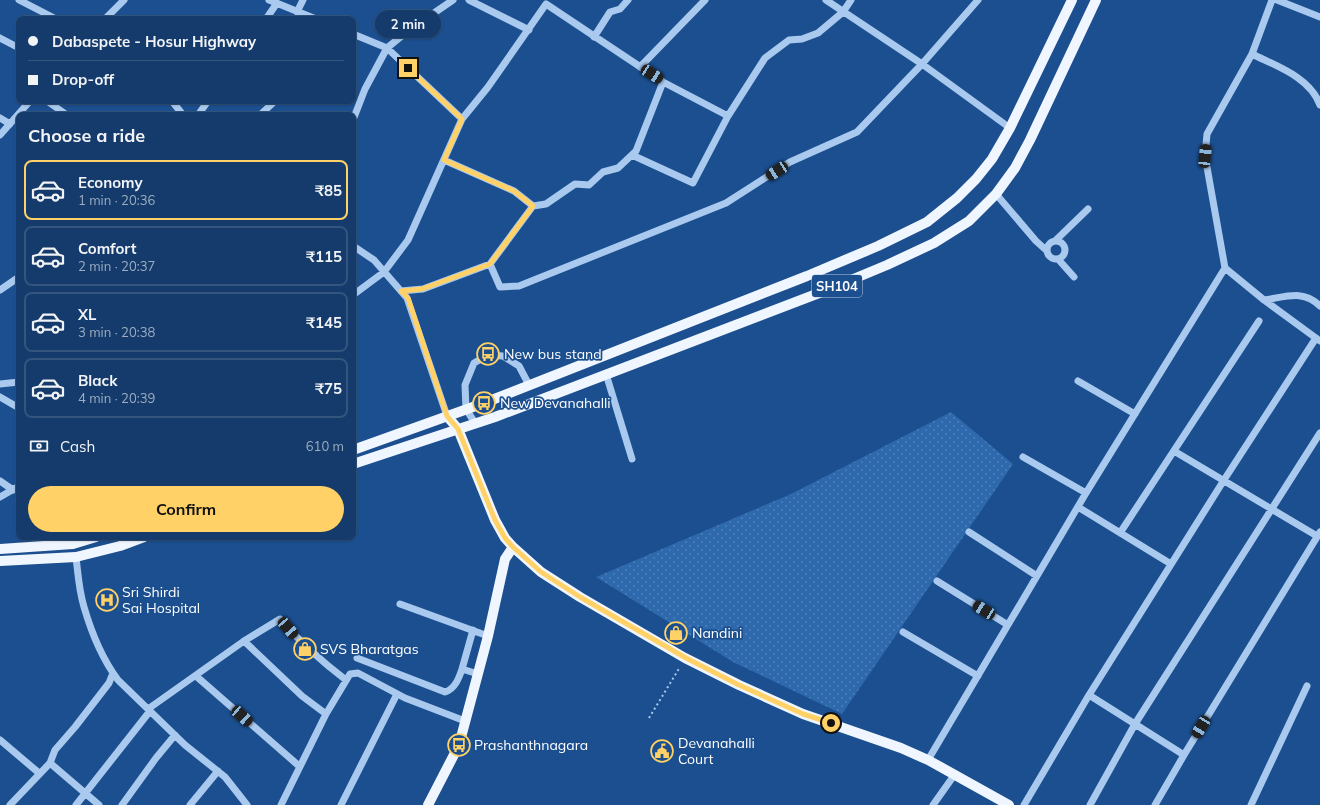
<!DOCTYPE html>
<meta charset="utf-8">
<style>
:root{--surface:#143b6b;--page:#1d4271;--text:#f1f3f6;--muted:#9dadc1;--line:#33557e;--accent:#ffd166}
body{margin:0;font-family:Mulish,sans-serif;background:var(--page);color:var(--text);height:100vh;display:flex;flex-direction:column;font-size:15px;white-space:nowrap}
*{box-sizing:border-box;margin:0}
p{font-size:13px;color:var(--muted)}
.icon{flex:none;width:22px;height:22px;fill:none;stroke:currentColor;stroke-width:2;stroke-linecap:round;stroke-linejoin:round}
.map{position:relative;flex:1;overflow:hidden}
.side{position:absolute;left:16px;top:112px;width:340px;height:428px;display:flex;flex-direction:column;background:var(--surface);border-radius:8px;box-shadow:0 1px 3px #0004,0 0 0 1px var(--line)}
.side>*{flex:none}
.guide{position:absolute;left:16px;top:16px;width:340px;height:88px;border-radius:8px;box-shadow:0 1px 3px #0004,0 0 0 1px var(--line);display:grid;align-content:center;height:88px;padding:0 12px;background:var(--surface)}
.end{position:absolute;width:18px;height:18px;margin:-9px;border:5px solid #ffd166;background:#111;box-shadow:0 0 0 2px #111}
.from{border-radius:50%}
.bubble{position:absolute;height:28px;border-radius:14px;background:var(--surface);box-shadow:0 1px 3px #0004,0 0 0 1px var(--line);font-size:13px;font-weight:700;line-height:28px;text-align:center}
.car{position:absolute;width:12px;height:24px;margin:-12px -6px;border-radius:5px;box-shadow:0 0 3px 1px #0007;background:linear-gradient(#222 24%,#8ab4d8 0 40%,#222 0 76%,#8ab4d8 0 86%,#222 0)}
.guide b{display:flex;align-items:center;gap:14px;height:38px;font-size:15px}
.guide b+b{border-top:1px solid var(--line)}
.guide i{width:10px;height:10px;background:var(--text)}
ul{padding:0;list-style:none}
li{display:flex;align-items:center;gap:12px;height:60px;margin:0 8px 6px;padding:0 4px;border:2px solid var(--line);border-radius:8px}
li div{flex:1}
li b{display:block;font-size:15px}
li em{font-style:normal;font-weight:700}
li.on{border-color:var(--accent)}
li>.icon{width:36px;height:36px;stroke-width:1.5}
h2{padding:0 12px;font-size:18px;line-height:48px}
.pay{display:flex;align-items:center;gap:10px;height:44px;padding:0 12px;font-size:15px}
.pay p{margin-inline-start:auto}
.button{display:flex;gap:8px;margin-top:auto;padding:8px 12px}
.button a{flex:1;height:46px;border-radius:24px;background:var(--accent);color:#111;font-size:16px;font-weight:700;line-height:46px;text-align:center}
.map>svg:first-child{display:block}
</style>
<div class="map">
<svg width="1320" height="805" viewBox="0 0 1320 805">
<defs>
<pattern id="green-dots" width="8" height="8" patternUnits="userSpaceOnUse"><rect width="8" height="8" fill="#2e69ad"/><path d="M2 2h.1M6 6h.1" fill="none" stroke="#4d80b9" stroke-width="1.8" stroke-linecap="round"/></pattern>
</defs>
<rect width="100%" height="100%" fill="#1b4f8f"/>
<path fill="url(#green-dots)" d="M 951,412 L 1013,464 L 842,714 L 733,662 L 596,577 L 791,494 Z"/>
<g fill="none" stroke-linecap="round" stroke-linejoin="round">
<path stroke="#a9c9ee" stroke-width="2" stroke-dasharray="2 3" stroke-linecap="butt" d="M 649,718 L 680,667"/>
<path stroke="#a9c9ee" stroke-width="7" d="M 19,0 L 56,19
M 269,0 L 316,19
M 469,0 L 529,30
M 826,0 L 922,64 L 1010,128
M 1272,0 L 1252,54 L 1207,134 L 1205,156 L 1225,268 L 1264,300 L 1320,341
M 1277,0 L 1320,17
M 297,12 L 303,0
M 105,19 L 124,0
M 266,19 L 277,3
M 353,34 L 387,48 L 409,30 L 453,0
M 594,37 L 610,12 L 620,9 L 628,0
M 0,38 L 19,48
M 1252,54 C 1276,66 1310,77 1320,105
M 640,67 L 705,0
M 47,101 L 67,115
M 172,101 L 183,115
M 198,115 L 208,101
M 260,115 L 275,101
M 0,118 L 10,124
M 462,119 L 488,87 L 546,4 L 663,82 L 728,116
M 353,120 L 365,89 L 387,48 L 462,119 L 408,240 L 384,272 L 353,295
M 0,135 L 30,101
M 632,155 L 693,183 L 728,116 L 765,58 L 789,40 L 802,39 L 818,33 L 843,12 L 851,0
M 996,194 L 1036,241 L 1046,250
M 533,206 L 546,204 L 575,184 L 589,185 L 603,172 L 618,168 L 636,151 L 663,82
M 1056,240 L 1088,209
M1047 250a9 9 0 1 1 18 0a9 9 0 1 1-18 0Z
M 353,246 L 374,260 L 407,298 L 447,416
M 1058,259 L 1074,277
M 490,264 L 500,287 L 519,286 L 726,203 L 790,162 L 857,132 L 922,64 L 978,0
M 0,290 L 19,277
M 401,291 L 423,289 L 490,264 L 533,206 L 514,191 L 444,160
M 1264,300 C 1286,297 1303,289 1320,306
M 606,374 L 632,459
M 1078,381 L 1135,414
M 0,384 L 19,382
M 0,397 L 19,408
M 475,423 L 466,409 L 465,385 L 474,363 L 488,355 L 503,356 L 519,366 L 529,385
M 1174,451 L 1317,536
M 1023,457 L 1086,493
M 0,481 L 13,490
M 0,497 L 19,486
M 1078,507 L 1171,564
M 969,532 L 1037,576
M 1120,533 L 1259,321
M 76,557 C 78,574 79,591 84,607 C 91,631 103,660 118,680 L 185,745 L 225,777 L 247,805
M 937,581 L 1008,625
M 400,604 L 488,636
M 903,632 L 978,676
M 244,641 L 302,696 L 326,714
M 357,658 L 445,692 C 455,689 459,678 462,669 L 478,674
M 462,669 L 473,630
M 196,676 L 299,766
M 1089,695 L 1184,755
M 148,709 L 244,641 L 280,619 C 300,642 321,661 346,680
M 0,740 L 39,773
M 928,760 L 1086,493 L 1225,268
M 50,763 L 99,805
M 10,805 L 50,763 L 55,750 L 75,727 L 109,683 L 113,673
M 76,805 L 150,711
M 122,805 L 156,758 L 175,735
M 190,805 L 218,771
M 281,805 L 326,714 L 350,674 L 358,673 L 405,698 L 465,721
M 341,805 L 397,694
M 933,805 L 955,774
M 1024,805 L 1089,695 L 1224,480 L 1316,338
M 1090,805 L 1135,724 L 1320,433
M 1155,805 L 1184,755 L 1320,532
M 1251,805 L 1307,686"/>
<path stroke="#f0f6ff" stroke-width="10" d="M 447,416 L 458,429 L 495,520 L 505,538 L 513,547 L 541,572 L 580,597 L 685,658 L 739,685 L 803,714 L 901,748 L 928,760 L 1009,805
M 353,450 L 484,403 L 807,276 L 878,246 L 927,222 L 957,198 L 976,179 L 992,159 L 1010,128 L 1072,0
M 353,464 L 495,417 L 827,290 L 887,265 L 934,243 L 969,221 L 996,194 L 1015,168 L 1030,140 L 1096,0
M 0,549 L 73,544 L 96,537
M 0,561 L 76,557 L 120,546 L 144,537
M 428,805 L 459,745 L 488,636 L 505,559 L 513,547"/>
</g>
<g fill="none" stroke-linecap="round" stroke-linejoin="round">
<path stroke="#ffd166" stroke-width="5" d="M 408,68 L 462,119 L 444,160 L 514,191 L 533,206 L 490,264 L 422,289 L 401,291 L 408,298 L 447,416 L 458,429 L 495,520 L 505,538 L 513,547 L 541,572 L 580,597 L 686,658 L 739,685 L 803,714 L 831,723"/>
</g>
<defs>
<g id="bus-ring" transform="scale(1.15)"><circle r="9.5" fill="#1b4f8f" stroke="#ffd166" stroke-width="1.5"/><path d="M-5-6H5V4H4V6H2V4H-2V6H-4V4H-5ZM-3.5-4V0h7V-4ZM-3.5 1.2v1.5H-2V1.2ZM2 1.2v1.5H3.5V1.2Z" fill="#ffd166"/></g>
<g id="hospital-ring" transform="scale(1.15)"><circle r="9.5" fill="#1b4f8f" stroke="#ffd166" stroke-width="1.5"/><path d="M-5-5h3v3.5h4V-5h3V5h-3V1.5h-4V5h-3Z" fill="#ffd166"/></g>
<g id="shop-ring" transform="scale(1.15)"><circle r="9.5" fill="#1b4f8f" stroke="#ffd166" stroke-width="1.5"/><path d="M-5-2.5h2.3a2.7 3.5 0 0 1 5.4 0H5L5.5 6h-11ZM-1.5-2.5h3a1.5 2.3 0 0 0-3 0Z" fill="#ffd166"/></g>
<g id="civic-ring" transform="scale(1.15)"><circle r="9.5" fill="#1b4f8f" stroke="#ffd166" stroke-width="1.5"/><path d="M-.6-6.5H3V-4.5H.6V-3L4-1V1h2V6H-6V1h2V-1L-.6-3ZM-1.2 2.5V6h2.4V2.5Z" fill="#ffd166"/></g>
</defs>
<g fill-rule="evenodd">
<use href="#bus-ring" x="488" y="354"/>
<use href="#bus-ring" x="484" y="403"/>
<use href="#hospital-ring" x="107" y="600"/>
<use href="#shop-ring" x="676" y="633"/>
<use href="#shop-ring" x="305" y="649"/>
<use href="#bus-ring" x="459" y="745"/>
<use href="#civic-ring" x="662" y="751"/>
</g>
<g text-anchor="middle" stroke-width="3.5" stroke-linejoin="round" paint-order="stroke">
<rect fill="#1b4f8f" stroke="#bbcadd" stroke-width="1" x="812" y="275" width="50" height="22" rx="3"/>
<g font-size="13" font-weight="bold" fill="#fff">
<text x="837" y="291">SH104</text>
</g>
<g font-size="14" fill="#fff" stroke="#1b4f8f" text-anchor="start">
<text x="504" y="359">New bus stand</text>
<text x="500" y="408">New Devanahalli</text>
<text x="122" y="597">Sri Shirdi<tspan x="122" dy="16">Sai Hospital</tspan></text>
<text x="692" y="638">Nandini</text>
<text x="320" y="654">SVS Bharatgas</text>
<text x="678" y="748">Devanahalli<tspan x="678" dy="16">Court</tspan></text>
<text x="474" y="750">Prashanthnagara</text>
</g>
</g>
</svg>
<i class="end from" style="left:831px;top:723px"></i>
<i class="end" style="left:408px;top:68px"></i>
<div class="bubble" style="left:375px;top:10px;width:66px">2 min</div>
<i class="car" style="left:652px;top:74px;rotate:123deg"></i>
<i class="car" style="left:1205px;top:156px;rotate:6deg"></i>
<i class="car" style="left:777px;top:171px;rotate:237deg"></i>
<i class="car" style="left:984px;top:610px;rotate:302deg"></i>
<i class="car" style="left:288px;top:628px;rotate:139deg"></i>
<i class="car" style="left:242px;top:716px;rotate:132deg"></i>
<i class="car" style="left:1201px;top:727px;rotate:211deg"></i>
<div class="guide">
<b><i class="from"></i>Dabaspete - Hosur Highway</b>
<b><i></i>Drop-off</b>
</div>
<section class="side">
<h2>Choose a ride</h2>
<ul>
<li class="on"><svg class="icon" aria-label="car" viewBox="0 0 24 24"><path d="M5 17H2v-5l4-1 3-4h7l3 4 3 1v5h-3M9 17h6M6 11h13"/><circle cx="7" cy="17" r="2"/><circle cx="17" cy="17" r="2"/></svg><div><b>Economy</b><p>1 min · 20:36</p></div><em>₹85</em></li>
<li><svg class="icon" aria-label="car" viewBox="0 0 24 24"><path d="M5 17H2v-5l4-1 3-4h7l3 4 3 1v5h-3M9 17h6M6 11h13"/><circle cx="7" cy="17" r="2"/><circle cx="17" cy="17" r="2"/></svg><div><b>Comfort</b><p>2 min · 20:37</p></div><em>₹115</em></li>
<li><svg class="icon" aria-label="car" viewBox="0 0 24 24"><path d="M5 17H2v-5l4-1 3-4h7l3 4 3 1v5h-3M9 17h6M6 11h13"/><circle cx="7" cy="17" r="2"/><circle cx="17" cy="17" r="2"/></svg><div><b>XL</b><p>3 min · 20:38</p></div><em>₹145</em></li>
<li><svg class="icon" aria-label="car" viewBox="0 0 24 24"><path d="M5 17H2v-5l4-1 3-4h7l3 4 3 1v5h-3M9 17h6M6 11h13"/><circle cx="7" cy="17" r="2"/><circle cx="17" cy="17" r="2"/></svg><div><b>Black</b><p>4 min · 20:39</p></div><em>₹75</em></li>
</ul>
<div class="pay"><svg class="icon" aria-label="cash" viewBox="0 0 24 24"><path d="M3 7h18v10H3z"/><circle cx="12" cy="12" r="2"/></svg>Cash<p>610 m</p></div>
<div class="button"><a>Confirm</a></div>
</section>
</div>
